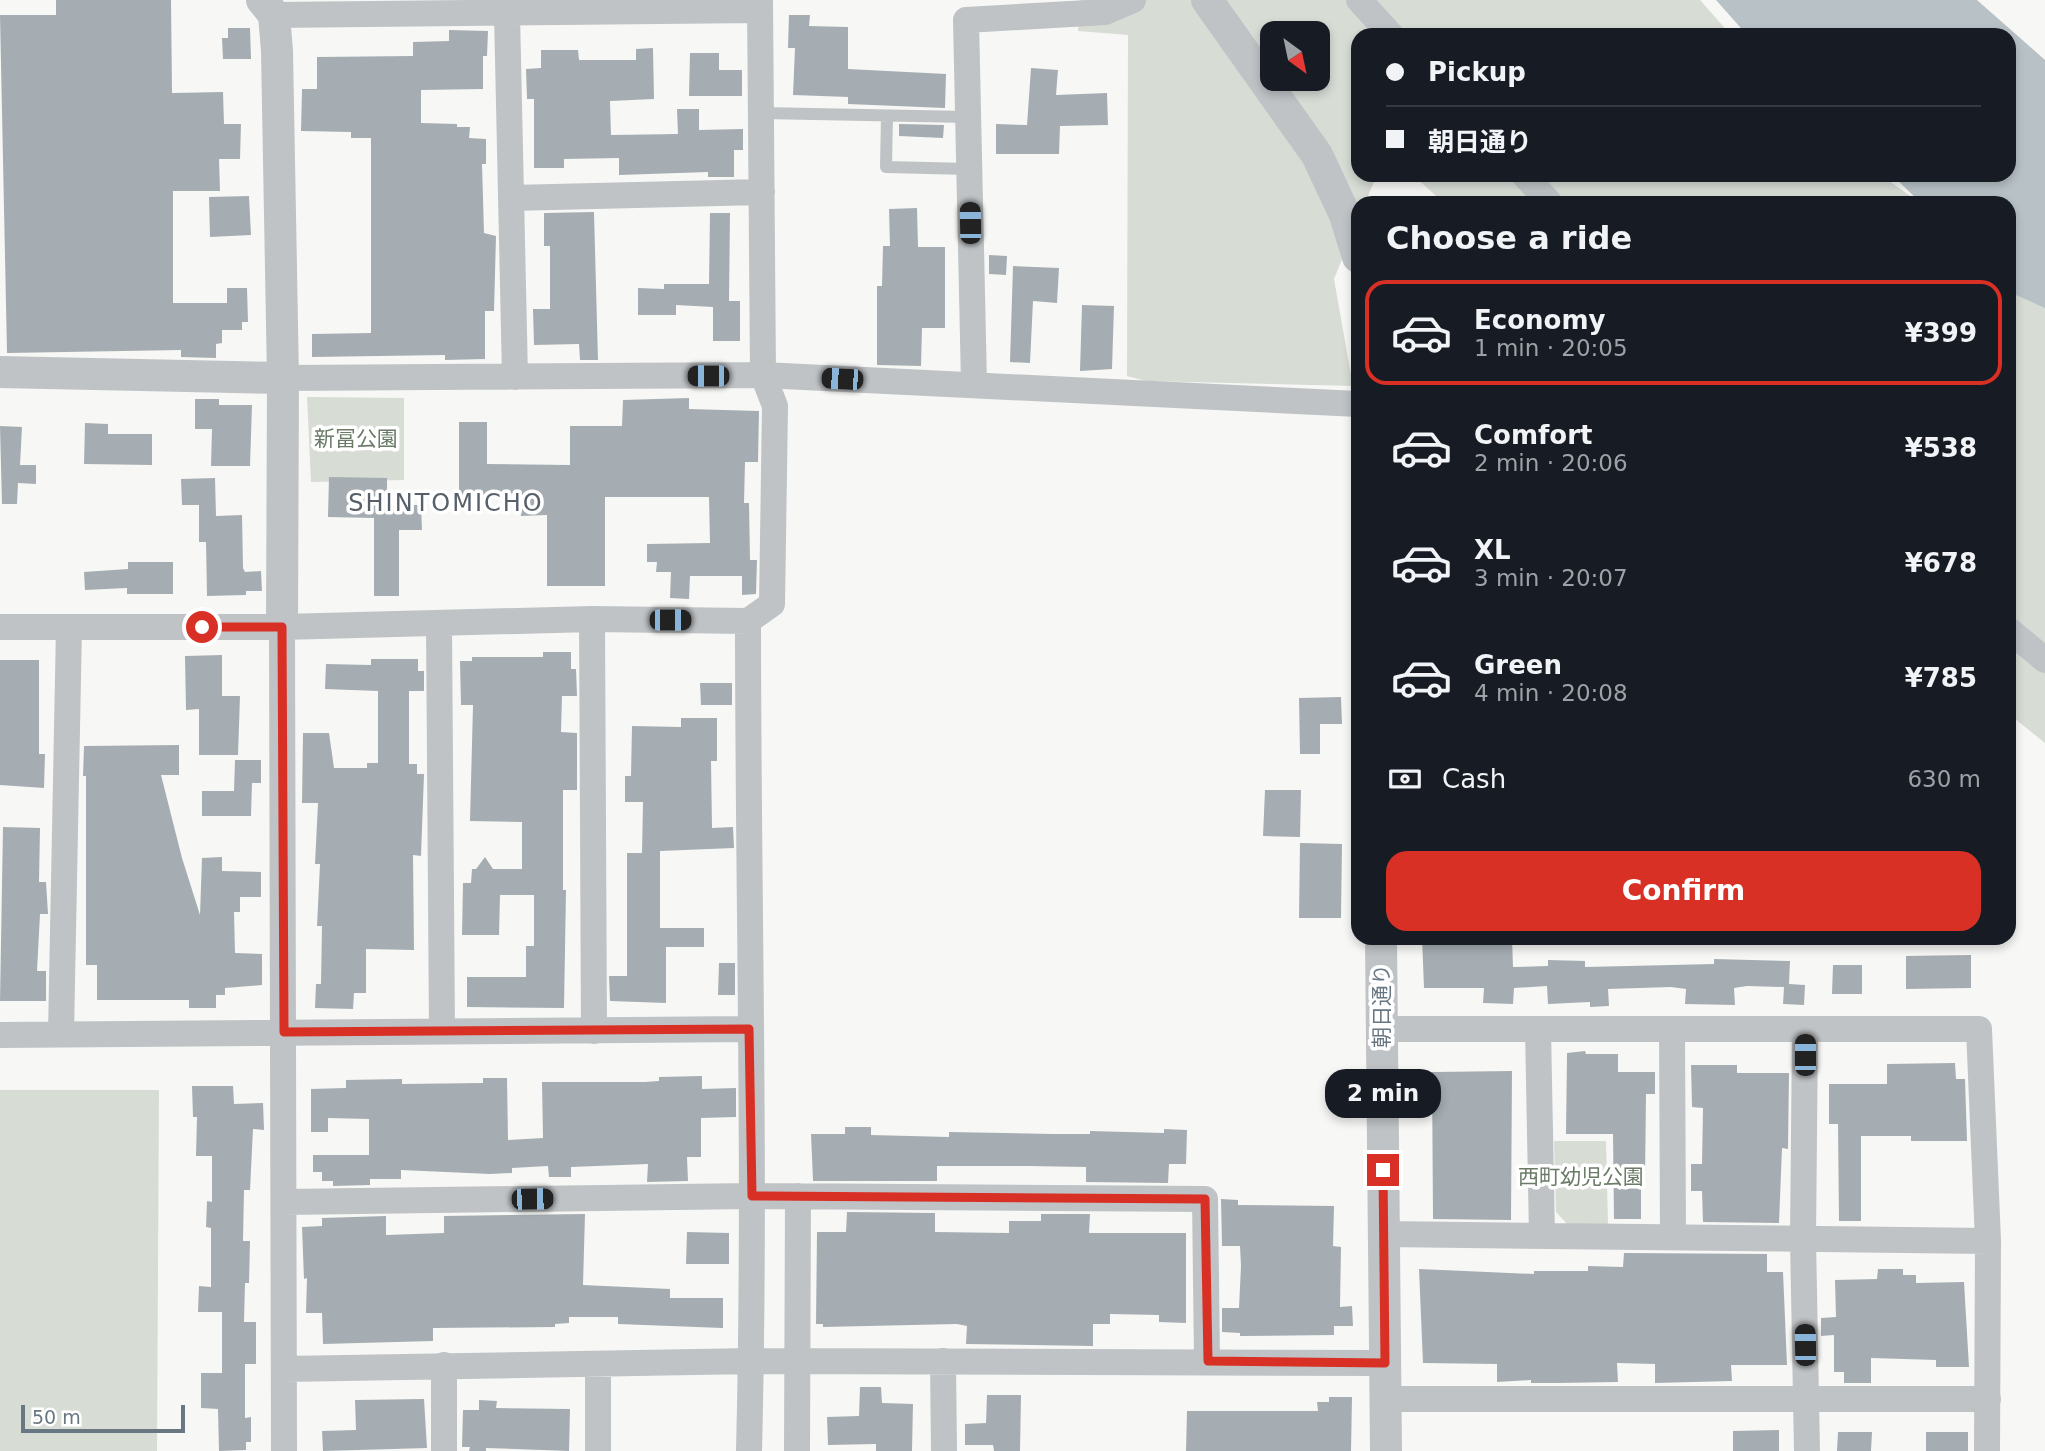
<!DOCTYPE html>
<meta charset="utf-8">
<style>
:root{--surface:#171b24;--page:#242831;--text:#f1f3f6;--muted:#9ea1a6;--line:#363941;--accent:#d93025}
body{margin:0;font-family:"DejaVu Sans","Noto Sans JP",sans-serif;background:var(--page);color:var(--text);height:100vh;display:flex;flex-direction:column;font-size:26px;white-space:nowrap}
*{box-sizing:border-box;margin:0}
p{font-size:23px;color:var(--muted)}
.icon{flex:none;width:38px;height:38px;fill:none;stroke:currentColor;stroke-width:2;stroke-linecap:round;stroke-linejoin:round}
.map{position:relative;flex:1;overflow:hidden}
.drawer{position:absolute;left:1351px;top:196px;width:665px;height:749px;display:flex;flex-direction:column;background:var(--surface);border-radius:21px;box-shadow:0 4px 10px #0003}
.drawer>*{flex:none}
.banner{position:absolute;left:1351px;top:28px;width:665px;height:154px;border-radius:21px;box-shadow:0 4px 10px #0003;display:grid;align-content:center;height:154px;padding:0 35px;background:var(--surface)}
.needle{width:46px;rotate:147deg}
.fabs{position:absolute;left:1260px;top:21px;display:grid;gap:14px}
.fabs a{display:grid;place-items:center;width:70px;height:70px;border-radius:14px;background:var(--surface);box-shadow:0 4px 10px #0003;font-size:35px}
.scale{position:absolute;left:21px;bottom:18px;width:164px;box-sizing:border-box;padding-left:7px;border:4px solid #697783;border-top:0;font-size:19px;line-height:24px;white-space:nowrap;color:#697783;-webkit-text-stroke:5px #fff;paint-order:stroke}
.end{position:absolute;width:32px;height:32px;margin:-16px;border:9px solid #d93025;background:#fff;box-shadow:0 0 0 4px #fff}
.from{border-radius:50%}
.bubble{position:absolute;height:49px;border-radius:21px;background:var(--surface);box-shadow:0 4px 10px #0003;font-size:23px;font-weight:700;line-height:49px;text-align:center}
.car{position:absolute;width:21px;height:42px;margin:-21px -10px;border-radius:9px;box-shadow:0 0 5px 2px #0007;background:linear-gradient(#222 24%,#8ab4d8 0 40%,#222 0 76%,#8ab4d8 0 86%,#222 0)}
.banner b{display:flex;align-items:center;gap:24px;height:66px;font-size:26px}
.banner b+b{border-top:2px solid var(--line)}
.banner i{width:18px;height:18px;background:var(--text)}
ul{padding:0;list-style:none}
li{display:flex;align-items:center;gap:21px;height:105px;margin:0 14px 10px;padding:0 21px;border:4px solid transparent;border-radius:21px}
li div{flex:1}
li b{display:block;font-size:26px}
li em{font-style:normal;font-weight:700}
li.on{border-color:var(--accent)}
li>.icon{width:63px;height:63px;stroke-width:1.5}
h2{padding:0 35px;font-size:32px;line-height:84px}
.pay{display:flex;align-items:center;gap:18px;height:77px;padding:0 35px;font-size:26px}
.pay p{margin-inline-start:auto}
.button{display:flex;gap:14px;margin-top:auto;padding:14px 35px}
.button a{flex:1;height:80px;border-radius:21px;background:var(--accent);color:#fff;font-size:28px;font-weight:700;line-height:80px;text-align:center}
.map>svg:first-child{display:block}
</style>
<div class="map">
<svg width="2045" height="1451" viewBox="0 0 2045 1451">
<rect width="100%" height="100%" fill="#f7f8f5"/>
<path fill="#d7dcd5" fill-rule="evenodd" d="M 1080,0 L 1700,0 L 1731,35 L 1358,35 L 1358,175 L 1377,175 L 1365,203 L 1358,203 L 1358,220 L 1334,279 L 1353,386 L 1146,381 L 1127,376 L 1128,35 L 1078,31 ZM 1272,33 L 1318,33 L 1318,79 L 1272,79 Z
M 1413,175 L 1881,175 L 1920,203 L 1444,203 Z
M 2009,266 L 2045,286 L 2045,743 L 2009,714 Z
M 307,397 L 404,398 L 404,480 L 311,482 Z
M 0,1090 L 159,1090 L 157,1451 L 0,1451 Z
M 1554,1141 L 1606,1141 L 1608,1224 L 1568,1225 L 1556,1212 Z"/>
<path fill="#b8c2c6" d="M 1716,0 L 1977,0 L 2045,60 L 2045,308 L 2016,295 L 2009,287 L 2009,203 L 1921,203 L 1892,175 L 2009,175 L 2009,35 L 1747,35 Z"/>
<path fill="#a5adb2" d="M 56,0 L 171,0 L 172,93 L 223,92 L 224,124 L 241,124 L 240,159 L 219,159 L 220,191 L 173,191 L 173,303 L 227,303 L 227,288 L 247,288 L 248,322 L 242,322 L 242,330 L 222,330 L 222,343 L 216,344 L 216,358 L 181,357 L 181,350 L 7,353 L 0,15 L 56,15 Z
M 789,15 L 810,15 L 809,26 L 848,27 L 848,69 L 946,74 L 945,108 L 848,104 L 848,97 L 793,95 L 795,48 L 788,48 Z
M 228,28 L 250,28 L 251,59 L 223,59 L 222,38 L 228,38 Z
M 449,30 L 488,31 L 487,56 L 483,56 L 483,89 L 421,90 L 421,123 L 457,124 L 457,127 L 470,127 L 469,138 L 486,139 L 486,164 L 482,164 L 484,233 L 496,236 L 494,311 L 485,311 L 485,359 L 445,360 L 445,355 L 312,357 L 312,334 L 371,333 L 371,138 L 351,138 L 351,132 L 301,131 L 302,89 L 317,89 L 317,57 L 413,56 L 413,42 L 449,41 Z
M 653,48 L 654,99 L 610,101 L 611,135 L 678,134 L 677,109 L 699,109 L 699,130 L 743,129 L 743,150 L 734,150 L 734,177 L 708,177 L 708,172 L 619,175 L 619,158 L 564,159 L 564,168 L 534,168 L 534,99 L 527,99 L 526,69 L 541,68 L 541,50 L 578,50 L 579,60 L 636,60 L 636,49 Z
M 690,53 L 719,53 L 719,70 L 742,70 L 742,96 L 689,96 Z
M 1031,68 L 1058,70 L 1056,95 L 1107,93 L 1108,125 L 1060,126 L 1059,154 L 996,154 L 996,124 L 1027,125 Z
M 899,124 L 944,125 L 943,138 L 899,136 Z
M 249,196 L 251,235 L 210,237 L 209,197 Z
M 917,208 L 918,247 L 945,247 L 945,328 L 922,328 L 921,366 L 877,365 L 877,286 L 882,286 L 883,246 L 890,246 L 889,209 Z
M 594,212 L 598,360 L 580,360 L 579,344 L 534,345 L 533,309 L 550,309 L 550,246 L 544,246 L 544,213 Z
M 710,213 L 730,213 L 729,301 L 740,301 L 740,341 L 713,341 L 713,307 L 676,305 L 676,315 L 638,315 L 638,288 L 664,289 L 664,284 L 709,284 Z
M 989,255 L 1007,256 L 1006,275 L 989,274 Z
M 1013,266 L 1059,268 L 1057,303 L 1033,301 L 1030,363 L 1010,362 Z
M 1082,305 L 1114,306 L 1112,369 L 1080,371 Z
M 689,398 L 689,409 L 759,411 L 758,462 L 745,462 L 744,503 L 749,503 L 750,560 L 757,560 L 756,594 L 742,595 L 742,576 L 690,576 L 689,599 L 670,598 L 671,572 L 656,572 L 657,562 L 647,562 L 647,544 L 710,543 L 709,497 L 605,497 L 605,586 L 547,586 L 547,515 L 521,516 L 520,493 L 459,496 L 459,422 L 487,422 L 487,464 L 570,465 L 570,426 L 622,426 L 623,400 Z
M 195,399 L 219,399 L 219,405 L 252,405 L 250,466 L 211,466 L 212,429 L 195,429 Z
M 85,423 L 108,424 L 108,434 L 152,434 L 152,465 L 84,464 Z
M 0,426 L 22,427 L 20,465 L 36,465 L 36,484 L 18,483 L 17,504 L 2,504 Z
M 329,477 L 387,478 L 387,505 L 421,505 L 422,530 L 399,530 L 399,596 L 374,596 L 374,518 L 328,517 Z
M 215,478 L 216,516 L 242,515 L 243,568 L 245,572 L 261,571 L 262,591 L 246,591 L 246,595 L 207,596 L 206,542 L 199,542 L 199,505 L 182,505 L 181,479 Z
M 128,562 L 173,562 L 173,594 L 127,594 L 127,588 L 85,590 L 84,572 L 128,569 Z
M 543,652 L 571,652 L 571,669 L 576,669 L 577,696 L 562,696 L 561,732 L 577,733 L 577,790 L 563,790 L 563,890 L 566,890 L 564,1008 L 467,1007 L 467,977 L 526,977 L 526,946 L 534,946 L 534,895 L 500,895 L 499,935 L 462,935 L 463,883 L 471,883 L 472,869 L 476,869 L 485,857 L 493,869 L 522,869 L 522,822 L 470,821 L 473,705 L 461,705 L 460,661 L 472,661 L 472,657 L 543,657 Z
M 222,655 L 222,696 L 240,696 L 238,755 L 199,755 L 199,709 L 186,710 L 185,656 Z
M 371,659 L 418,659 L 418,671 L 424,671 L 424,691 L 409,691 L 409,764 L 417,764 L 417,774 L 424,774 L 421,856 L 413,855 L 414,950 L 366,949 L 366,993 L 354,993 L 353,1009 L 315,1008 L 316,984 L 321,984 L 322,926 L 317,926 L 320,864 L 315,864 L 318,803 L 302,803 L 303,733 L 329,733 L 334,768 L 367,768 L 367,763 L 378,763 L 378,691 L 325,689 L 326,664 L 371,665 Z
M 0,660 L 39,660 L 39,754 L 45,754 L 44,788 L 0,785 Z
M 700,683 L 732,683 L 732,705 L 701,705 Z
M 1341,697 L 1342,724 L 1320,724 L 1320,754 L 1300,754 L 1299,698 Z
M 681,718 L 717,718 L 717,761 L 711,761 L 712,828 L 733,827 L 734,848 L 660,851 L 660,928 L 704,928 L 704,947 L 666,947 L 666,1003 L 610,1001 L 609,976 L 627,976 L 627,853 L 642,853 L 643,802 L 625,802 L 625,776 L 631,776 L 632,726 L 681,727 Z
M 179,745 L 179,775 L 161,775 L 182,858 L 200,915 L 202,858 L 222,857 L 222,871 L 261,872 L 261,897 L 240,897 L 240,912 L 234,912 L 235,953 L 262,954 L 262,985 L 225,988 L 225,995 L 216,995 L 216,1008 L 189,1008 L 189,1000 L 97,1000 L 97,965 L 86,965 L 86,776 L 83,776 L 84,746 Z
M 235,760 L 261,760 L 261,783 L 252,783 L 251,816 L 202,816 L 202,791 L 234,791 Z
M 1265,790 L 1301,790 L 1300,837 L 1263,836 Z
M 3,827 L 40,828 L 39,882 L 46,882 L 48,914 L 40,914 L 37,971 L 46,971 L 46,1001 L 0,1001 Z
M 1300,843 L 1342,844 L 1341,918 L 1299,918 Z
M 1422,938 L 1512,938 L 1513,967 L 1548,966 L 1548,960 L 1585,961 L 1585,967 L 1714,964 L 1714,959 L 1790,961 L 1789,984 L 1805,985 L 1804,1005 L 1783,1004 L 1784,987 L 1747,986 L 1734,988 L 1735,1005 L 1685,1004 L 1686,989 L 1671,987 L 1608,989 L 1609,1006 L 1590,1007 L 1590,1002 L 1548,1004 L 1547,986 L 1514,988 L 1513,1004 L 1483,1003 L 1484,988 L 1424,988 Z
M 1971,955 L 1971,988 L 1906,989 L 1906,956 Z
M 719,963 L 735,963 L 735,995 L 718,995 Z
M 1833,965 L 1862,965 L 1862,994 L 1832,994 Z
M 1585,1051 L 1586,1054 L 1618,1054 L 1618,1072 L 1655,1072 L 1655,1094 L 1646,1094 L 1645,1180 L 1641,1180 L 1641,1219 L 1614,1219 L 1613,1134 L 1566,1134 L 1567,1053 Z
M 1955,1063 L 1956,1079 L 1965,1079 L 1967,1141 L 1911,1141 L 1911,1136 L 1861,1136 L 1861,1221 L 1839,1221 L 1838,1124 L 1829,1124 L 1829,1084 L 1887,1084 L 1887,1064 Z
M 1691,1065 L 1737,1065 L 1737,1073 L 1789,1073 L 1788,1149 L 1782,1148 L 1779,1223 L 1703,1222 L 1702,1191 L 1691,1191 L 1691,1164 L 1702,1164 L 1703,1108 L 1692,1107 Z
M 1512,1071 L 1511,1220 L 1433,1219 L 1432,1072 Z
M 702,1076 L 702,1089 L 736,1088 L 736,1117 L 701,1118 L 701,1157 L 687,1157 L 688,1181 L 647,1182 L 648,1164 L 571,1167 L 571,1177 L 549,1177 L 548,1166 L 512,1168 L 512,1173 L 490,1174 L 401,1170 L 401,1179 L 370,1179 L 370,1185 L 333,1186 L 333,1181 L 322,1181 L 322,1172 L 313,1172 L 313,1155 L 369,1155 L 369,1119 L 328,1118 L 328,1132 L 311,1132 L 311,1089 L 346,1088 L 346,1080 L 402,1079 L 402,1084 L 483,1083 L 483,1078 L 507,1078 L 508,1140 L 543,1138 L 542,1082 L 645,1082 L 659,1081 L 659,1077 Z
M 192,1086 L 233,1086 L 234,1104 L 263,1103 L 264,1130 L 253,1129 L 250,1190 L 244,1190 L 243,1241 L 250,1241 L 249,1283 L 245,1283 L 244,1322 L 256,1322 L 256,1364 L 245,1364 L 245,1418 L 251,1417 L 251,1442 L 246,1442 L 246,1450 L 219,1451 L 218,1409 L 201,1408 L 201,1373 L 222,1373 L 222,1312 L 198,1312 L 199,1286 L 211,1287 L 211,1228 L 206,1227 L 207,1201 L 212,1202 L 212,1156 L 196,1156 L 197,1117 L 193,1117 Z
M 845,1127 L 871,1127 L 871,1135 L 949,1137 L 949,1132 L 1053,1134 L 1090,1134 L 1090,1131 L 1164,1133 L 1164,1129 L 1187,1130 L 1186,1164 L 1169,1164 L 1168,1183 L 1086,1182 L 1086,1167 L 1028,1166 L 937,1166 L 937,1181 L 813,1181 L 811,1134 L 845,1134 Z
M 1221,1199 L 1238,1200 L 1238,1205 L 1334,1206 L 1333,1246 L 1341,1247 L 1340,1307 L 1352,1306 L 1353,1326 L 1334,1326 L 1334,1335 L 1240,1336 L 1240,1333 L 1222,1332 L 1222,1308 L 1239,1308 L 1241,1266 L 1240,1246 L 1222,1246 Z
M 847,1212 L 935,1213 L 935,1232 L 1009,1233 L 1009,1221 L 1041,1221 L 1041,1214 L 1090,1214 L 1089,1233 L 1186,1233 L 1186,1323 L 1159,1322 L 1159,1315 L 1110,1314 L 1110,1324 L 1093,1324 L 1093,1346 L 966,1344 L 967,1326 L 957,1324 L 823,1327 L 823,1324 L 816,1324 L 817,1232 L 846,1232 Z
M 585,1214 L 583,1285 L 670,1289 L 670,1298 L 723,1298 L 723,1328 L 618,1324 L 618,1317 L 569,1317 L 569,1323 L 555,1324 L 555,1327 L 433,1328 L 433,1341 L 323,1344 L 322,1313 L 306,1313 L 307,1278 L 304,1279 L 302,1227 L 322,1226 L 322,1218 L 386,1216 L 386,1235 L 444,1233 L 444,1216 Z
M 687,1232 L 729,1233 L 729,1264 L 686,1264 Z
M 1624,1253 L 1767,1254 L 1767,1272 L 1783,1272 L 1787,1365 L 1731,1365 L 1732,1381 L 1655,1383 L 1655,1364 L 1617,1363 L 1618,1382 L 1557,1383 L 1531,1383 L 1531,1380 L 1497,1382 L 1497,1364 L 1423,1363 L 1419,1269 L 1534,1274 L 1534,1271 L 1588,1271 L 1588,1266 L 1623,1267 Z
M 1878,1269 L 1903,1269 L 1903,1275 L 1916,1275 L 1916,1283 L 1964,1282 L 1969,1367 L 1936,1367 L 1936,1360 L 1871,1358 L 1871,1383 L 1844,1383 L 1844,1372 L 1834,1372 L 1834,1335 L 1821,1336 L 1821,1318 L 1836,1317 L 1835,1280 L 1877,1279 Z
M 860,1387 L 881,1387 L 882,1403 L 913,1404 L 912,1451 L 876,1451 L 876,1444 L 828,1445 L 827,1417 L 859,1416 Z
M 987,1395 L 1021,1395 L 1020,1451 L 994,1451 L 993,1445 L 965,1445 L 965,1424 L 986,1423 Z
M 1329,1397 L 1352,1397 L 1351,1451 L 1186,1451 L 1187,1411 L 1318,1411 L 1317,1402 L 1329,1402 Z
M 424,1399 L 427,1448 L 323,1451 L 322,1431 L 356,1430 L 355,1400 Z
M 479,1400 L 497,1401 L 496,1408 L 570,1409 L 569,1451 L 486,1448 L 486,1451 L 469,1451 L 470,1447 L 462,1447 L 463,1410 L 479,1410 Z
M 1779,1430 L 1779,1451 L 1733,1451 L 1733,1431 Z
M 1838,1432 L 1872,1432 L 1871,1451 L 1837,1451 Z
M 1926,1432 L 1968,1432 L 1968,1451 L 1926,1451 Z"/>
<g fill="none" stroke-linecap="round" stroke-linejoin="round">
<path stroke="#bfc3c6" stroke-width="12" d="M 761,113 L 968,117
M 887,116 L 886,167 L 969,169"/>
<path stroke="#bfc3c6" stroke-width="26" d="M 1359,0 L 1391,35
M 507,13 L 515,377
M 274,15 L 760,10
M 1524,175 L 1550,203
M 511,198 L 762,192
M 283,378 L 763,375 L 1358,404
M 974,384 L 966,20 L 1105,12 L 1133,0
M 592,619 L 594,1031
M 748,621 C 748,898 756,1174 749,1451
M 439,624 L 442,1031
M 0,627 L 282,627 L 592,619 L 748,621 L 772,604 L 775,406 L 763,375 L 760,0
M 282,627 L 284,1451
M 2009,630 L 2045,660
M 1382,1029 L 1805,1029 L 1803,1239 L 1807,1451
M 1538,1029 L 1542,1236
M 1672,1029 L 1673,1237
M 1805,1029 L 1979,1029 L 1988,1241 L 1987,1451
M 61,1034 L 69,627
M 0,1035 L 749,1029
M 284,1202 L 752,1196 L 1205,1199 L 1207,1361
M 1383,1234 L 1988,1241
M 943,1361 L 944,1451
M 444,1365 L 444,1451
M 284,1369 L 752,1361 L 1385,1363
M 1386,1399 L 1988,1399
M 598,1451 L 598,1365
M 797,1451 L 798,1196"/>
<path stroke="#bfc3c6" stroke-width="32" d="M 262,0 L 274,15 L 277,51 L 283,378 L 282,627
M 1207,0 L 1317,155 L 1345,215 L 1358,257
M 0,372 L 283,378
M 1381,938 L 1386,1451"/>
</g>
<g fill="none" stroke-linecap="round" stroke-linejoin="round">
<path stroke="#d93025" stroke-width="9" d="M 202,627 L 282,627 L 284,1032 L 749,1029 L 752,1196 L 1205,1199 L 1208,1361 L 1385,1363 L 1383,1170"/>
</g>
<g text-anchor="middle" stroke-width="7" stroke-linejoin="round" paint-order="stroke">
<g font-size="21" fill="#6b7b68" stroke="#fff">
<text x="356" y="446">新冨公園</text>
<text x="1581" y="1184">西町幼児公園</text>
</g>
<g font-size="21" fill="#697783" stroke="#fff">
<text transform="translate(1382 1006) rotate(-90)" y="7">朝日通り</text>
</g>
<g font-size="24" letter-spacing="2" fill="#576069" stroke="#fff">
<text x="446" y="511">SHINTOMICHO</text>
</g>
</g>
</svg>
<div class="fabs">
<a><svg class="needle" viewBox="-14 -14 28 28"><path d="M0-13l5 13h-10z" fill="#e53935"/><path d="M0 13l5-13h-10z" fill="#9ea1a6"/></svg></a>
</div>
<div class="scale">50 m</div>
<i class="end from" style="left:202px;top:627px"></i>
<i class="end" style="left:1383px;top:1170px"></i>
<div class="bubble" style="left:1325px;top:1069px;width:116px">2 min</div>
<i class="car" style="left:970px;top:223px;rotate:359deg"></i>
<i class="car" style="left:708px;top:376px;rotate:270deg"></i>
<i class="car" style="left:842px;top:379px;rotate:273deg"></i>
<i class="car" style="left:670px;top:620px;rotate:90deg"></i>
<i class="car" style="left:1805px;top:1055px;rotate:0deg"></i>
<i class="car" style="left:532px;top:1199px;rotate:89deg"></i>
<i class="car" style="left:1805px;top:1345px;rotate:359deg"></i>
<div class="banner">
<b><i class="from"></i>Pickup</b>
<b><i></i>朝日通り</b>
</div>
<section class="drawer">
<h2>Choose a ride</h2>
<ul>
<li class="on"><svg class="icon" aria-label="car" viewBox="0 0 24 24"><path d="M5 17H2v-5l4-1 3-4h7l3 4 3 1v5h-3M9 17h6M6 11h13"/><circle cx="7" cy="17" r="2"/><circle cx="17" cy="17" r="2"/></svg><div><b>Economy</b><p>1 min · 20:05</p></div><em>¥399</em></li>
<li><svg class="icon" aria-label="car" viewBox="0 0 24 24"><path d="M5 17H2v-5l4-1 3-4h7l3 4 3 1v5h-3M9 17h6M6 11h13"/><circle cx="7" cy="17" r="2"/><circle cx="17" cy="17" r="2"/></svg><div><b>Comfort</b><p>2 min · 20:06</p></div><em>¥538</em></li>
<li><svg class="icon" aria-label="car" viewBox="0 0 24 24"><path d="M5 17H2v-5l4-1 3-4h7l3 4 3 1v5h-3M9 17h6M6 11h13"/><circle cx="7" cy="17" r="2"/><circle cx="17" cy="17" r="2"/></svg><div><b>XL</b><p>3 min · 20:07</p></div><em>¥678</em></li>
<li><svg class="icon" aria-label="car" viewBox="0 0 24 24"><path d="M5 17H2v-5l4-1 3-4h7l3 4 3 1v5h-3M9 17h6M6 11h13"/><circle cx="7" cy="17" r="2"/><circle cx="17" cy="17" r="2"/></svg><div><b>Green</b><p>4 min · 20:08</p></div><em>¥785</em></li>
</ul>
<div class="pay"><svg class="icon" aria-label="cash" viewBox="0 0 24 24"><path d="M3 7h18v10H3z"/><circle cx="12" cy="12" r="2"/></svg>Cash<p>630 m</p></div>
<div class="button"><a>Confirm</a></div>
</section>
</div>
